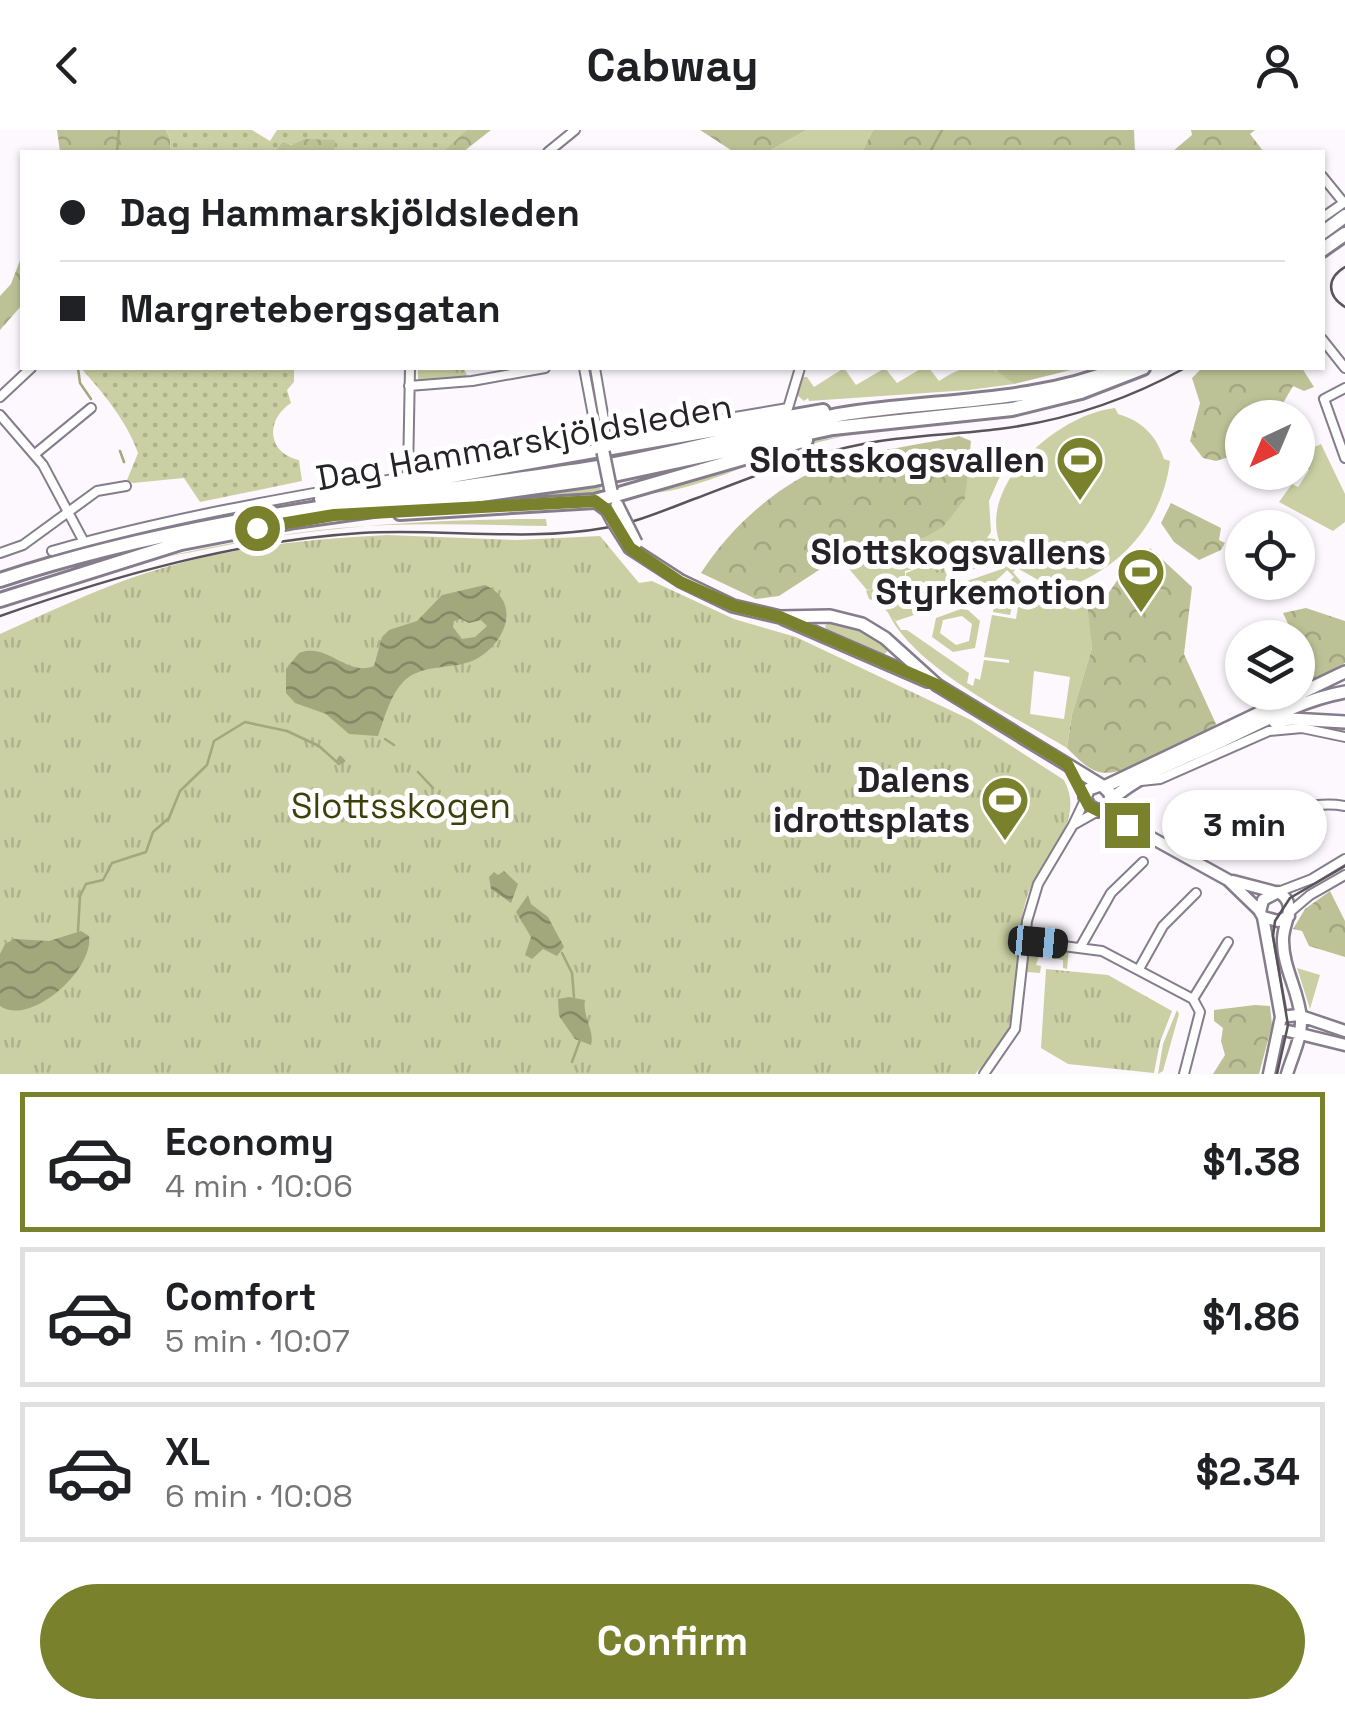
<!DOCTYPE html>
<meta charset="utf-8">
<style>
:root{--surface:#fff;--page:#f2f2f2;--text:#202124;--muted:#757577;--line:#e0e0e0;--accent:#7a812c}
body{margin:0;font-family:"Space Grotesk",sans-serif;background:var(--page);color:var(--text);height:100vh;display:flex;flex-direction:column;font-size:38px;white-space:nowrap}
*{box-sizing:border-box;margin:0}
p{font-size:32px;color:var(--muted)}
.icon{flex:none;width:55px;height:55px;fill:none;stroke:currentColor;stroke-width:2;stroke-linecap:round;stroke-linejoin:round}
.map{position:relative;height:944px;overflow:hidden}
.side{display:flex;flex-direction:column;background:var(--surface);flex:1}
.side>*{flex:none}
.banner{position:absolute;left:20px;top:20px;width:1305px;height:220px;border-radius:0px;box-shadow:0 2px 8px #0004;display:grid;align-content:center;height:220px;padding:0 40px;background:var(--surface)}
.needle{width:65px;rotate:224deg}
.controls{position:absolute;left:1225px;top:270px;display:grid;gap:20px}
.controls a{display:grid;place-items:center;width:90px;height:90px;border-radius:50%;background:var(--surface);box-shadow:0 2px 8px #0004;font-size:50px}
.end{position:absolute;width:45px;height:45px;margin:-22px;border:12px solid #7a812c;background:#fff;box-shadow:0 0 0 5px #fff}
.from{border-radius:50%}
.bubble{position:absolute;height:70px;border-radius:35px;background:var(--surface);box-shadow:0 2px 8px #0004;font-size:32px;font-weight:700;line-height:70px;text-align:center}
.car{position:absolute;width:30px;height:60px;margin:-30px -15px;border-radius:12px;box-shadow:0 0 8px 2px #0007;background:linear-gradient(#222 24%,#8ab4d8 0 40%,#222 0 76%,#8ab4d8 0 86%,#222 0)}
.banner b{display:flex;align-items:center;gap:35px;height:95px;font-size:38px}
.banner b+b{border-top:2px solid var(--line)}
.banner i{width:25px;height:25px;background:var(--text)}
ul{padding:18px 0 0;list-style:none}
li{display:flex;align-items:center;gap:30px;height:140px;margin:0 20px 15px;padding:0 20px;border:5px solid var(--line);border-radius:0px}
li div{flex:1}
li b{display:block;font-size:38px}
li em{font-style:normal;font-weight:700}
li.selected{border-color:var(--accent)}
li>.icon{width:90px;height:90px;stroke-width:1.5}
.button{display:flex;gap:20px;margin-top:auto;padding:20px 40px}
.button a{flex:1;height:115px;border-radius:60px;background:var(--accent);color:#fff;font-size:40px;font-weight:700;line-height:115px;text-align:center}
header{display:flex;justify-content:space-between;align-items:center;height:130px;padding:0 40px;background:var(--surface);font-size:45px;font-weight:700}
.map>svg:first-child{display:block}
</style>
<header><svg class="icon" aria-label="back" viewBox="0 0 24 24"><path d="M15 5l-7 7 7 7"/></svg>Cabway<svg class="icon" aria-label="person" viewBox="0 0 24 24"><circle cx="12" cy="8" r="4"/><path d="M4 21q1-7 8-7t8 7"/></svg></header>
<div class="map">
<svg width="1345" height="944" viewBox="0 0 1345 944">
<defs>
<pattern id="forest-crowns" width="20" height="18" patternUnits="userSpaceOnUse" patternTransform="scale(2.5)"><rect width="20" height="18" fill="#bdc296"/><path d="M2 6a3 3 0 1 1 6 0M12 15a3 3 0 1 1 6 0" fill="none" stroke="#a2a681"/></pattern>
<pattern id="park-tufts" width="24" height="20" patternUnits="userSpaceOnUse" patternTransform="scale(2.5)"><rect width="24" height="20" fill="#cad0a3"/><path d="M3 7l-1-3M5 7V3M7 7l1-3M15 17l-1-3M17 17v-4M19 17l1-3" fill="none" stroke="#adb28c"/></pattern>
<pattern id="garden-dots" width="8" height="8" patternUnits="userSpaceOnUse" patternTransform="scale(2.5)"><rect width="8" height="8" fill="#cad0a3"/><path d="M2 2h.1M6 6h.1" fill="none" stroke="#adb28c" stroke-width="1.8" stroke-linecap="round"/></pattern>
<pattern id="water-waves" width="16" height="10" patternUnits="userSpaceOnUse" patternTransform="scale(2.5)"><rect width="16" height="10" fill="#a2a77c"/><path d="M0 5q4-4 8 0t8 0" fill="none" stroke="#848866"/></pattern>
</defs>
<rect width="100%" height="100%" fill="#fcf8fe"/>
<path fill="#cad0a3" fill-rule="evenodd" d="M 807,0 L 873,0 L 862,22 L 767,22 Z
M 844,238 L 856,255 L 885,238 L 897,253 L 922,238 L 929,238 L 939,251 C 967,233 987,229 1014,254 L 969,260 L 809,271 L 808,268 L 804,271 L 796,264 L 801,247 L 807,247 L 814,257 Z
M 1115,278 L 1118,284 C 1142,291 1156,305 1164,329 L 1170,331 C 1163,388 1126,434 1073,455 L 1072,450 L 1040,451 L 1017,438 L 1013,442 L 1026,458 L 1083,466 L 1089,470 L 1092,518 L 1072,584 L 1067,618 C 1015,587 910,536 887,480 L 924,458 L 917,438 L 905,441 L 905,446 L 891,450 L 891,454 L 867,460 L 839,427 L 883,419 L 965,369 L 967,327 L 1000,346 L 989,371 L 991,402 L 987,408 L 995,409 L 1004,434 L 1012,440 L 1015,436 C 955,374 1051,285 1115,278 ZM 992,410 L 1002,439 L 932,463 L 921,434 L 952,423 L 960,444 L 997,431 L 991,412 L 966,419 ZM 1007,440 L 1014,447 L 996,465 L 993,482 L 1010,485 L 1016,458 L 1021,458 L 1016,489 L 992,485 L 984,527 L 1009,530 L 1009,533 L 984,530 L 980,550 L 975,548 L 973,556 L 967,553 L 969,543 L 907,500 L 901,500 L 889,481 L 955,457 L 960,469 C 981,462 992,456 1007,440 ZM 1034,541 L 1070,547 L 1064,589 L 1030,584 Z
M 900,296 C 861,302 824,309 786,322 C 738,337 689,364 638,364 L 820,310 Z
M 1321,314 L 1345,364 L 1345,392 L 1333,401 L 1279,372 L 1292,354 L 1298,357 L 1309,340 L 1298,330 L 1298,325 Z
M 602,355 L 599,362 L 591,363 L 592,367 L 501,372 L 501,369 Z
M 522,389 L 546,389 L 547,396 C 478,395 408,392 339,398 C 279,403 222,417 164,427 C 283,400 400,390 522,389 Z
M 961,479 L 968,480 L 980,491 L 975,518 L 953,522 L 932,507 L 936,488 ZM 962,486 L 972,494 L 969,511 L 956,515 L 940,503 L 943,490 Z
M 829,491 C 851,492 871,501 887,517 L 887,522 L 882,526 L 828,503 L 825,496 Z
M 1035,815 L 1069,819 L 1067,839 L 1063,838 L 1063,830 L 1039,826 L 1036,835 L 1041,836 L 1040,843 L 1027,842 L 1029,819 Z
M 1297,838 L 1320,845 L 1310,879 Z
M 1177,880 L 1179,884 L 1163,941 L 1158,944 L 1163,914 Z"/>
<path fill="url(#forest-crowns)" d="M 57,0 L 166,0 L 170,9 L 171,22 L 60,22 Z
M 330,0 L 491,0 L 463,22 L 274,22 L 283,11 L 291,15 L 303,9 L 336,9 L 338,5 Z
M 700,0 L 807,0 L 767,22 L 734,22 Z
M 873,0 L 1134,0 L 1135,22 L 862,22 Z
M 1191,0 L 1255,0 L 1250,4 L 1264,22 L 1172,22 L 1192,5 Z
M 22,125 L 22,175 L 0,200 L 0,166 L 11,154 Z
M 993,238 L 1079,238 L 1014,254 Z
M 1202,238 L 1302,238 L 1314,257 L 1304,261 L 1293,256 L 1275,287 L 1242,288 L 1242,323 L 1216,331 L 1203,328 L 1190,311 L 1200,273 L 1192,248 Z
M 959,306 L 971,311 L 965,369 L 943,397 L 925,407 L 839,427 L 779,466 L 756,469 L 701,443 C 731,396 783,349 837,332 C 872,320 921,315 959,306 Z
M 1171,373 L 1221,398 L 1219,410 L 1225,413 L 1221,420 L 1199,430 L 1174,412 L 1161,393 Z
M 1150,418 L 1192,457 L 1184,524 L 1216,594 C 1199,611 1122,649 1099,642 C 1087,639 1076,627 1067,618 L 1072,584 L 1092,518 L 1088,481 L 1092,464 L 1108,464 L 1120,446 Z
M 1306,478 L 1345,491 L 1345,533 L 1309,553 L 1298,551 L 1302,525 L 1298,508 L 1294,507 L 1283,483 Z
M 1330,761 L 1345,791 L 1345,827 L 1309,816 L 1302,801 L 1293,799 L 1305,779 Z
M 1255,875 L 1270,876 L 1272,895 L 1259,944 L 1213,944 L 1225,925 L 1221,911 L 1223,898 L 1214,891 L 1214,880 Z"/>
<path fill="url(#park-tufts)" d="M 418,238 L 464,238 L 467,246 L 418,250 Z
M 387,405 L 516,410 L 600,406 L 639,453 L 652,451 L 734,489 L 796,507 L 971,590 L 1064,650 C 1088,694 1038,729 1026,770 C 1014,811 1023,860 1008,901 C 1002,918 987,931 975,944 L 0,944 L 0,504 C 47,483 94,460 143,444 C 221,418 305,409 387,405 Z
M 938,421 L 956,471 L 896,491 L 878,472 L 869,469 L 866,461 L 906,446 L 906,443 L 918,438 L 916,433 L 923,430 L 922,426 Z
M 1046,839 L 1108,845 L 1172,881 L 1160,912 L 1154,943 L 1068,934 L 1041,918 Z"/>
<path fill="url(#garden-dots)" d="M 166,0 L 252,0 L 270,11 L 277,0 L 467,0 L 443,22 L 334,22 L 335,10 L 303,9 L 291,15 L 283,11 L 274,22 L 171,22 L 170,9 Z
M 81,238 L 294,238 L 294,252 L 287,260 L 291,273 C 265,290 267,323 299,330 L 302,351 L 200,372 L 184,348 L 133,353 L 127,350 L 138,323 C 127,291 103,263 81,238 Z"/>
<path fill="url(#water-waves)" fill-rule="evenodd" d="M 485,455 C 521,471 507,511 478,528 C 456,541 424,532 404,551 C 390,565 384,589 378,606 L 349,604 L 326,584 L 295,573 L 286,563 L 286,539 L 299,523 C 328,512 346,547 374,536 L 382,507 L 389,500 L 417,491 L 442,465 ZM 461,489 L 469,493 L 481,490 L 487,496 L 475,507 L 462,509 L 453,497 L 454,491 Z
M 504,741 L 518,754 L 511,773 L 491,759 L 489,747 L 494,742 L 498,745 Z
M 528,765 L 531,774 L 548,787 L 564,817 L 557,826 L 543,819 L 532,829 L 525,825 L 531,807 L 516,782 Z
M 81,801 L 89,806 C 94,840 30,897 0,876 L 0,824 L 5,814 L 14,809 L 49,811 Z
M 569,867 L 585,870 C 582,886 595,901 591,915 L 575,909 L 559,886 L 558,869 Z"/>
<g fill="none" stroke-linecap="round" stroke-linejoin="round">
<path stroke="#a2a77c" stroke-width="2.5" d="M 117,22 L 119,0
M 930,22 L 942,0
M 78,238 L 80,253 L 91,269
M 120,321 L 124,332
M 385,609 L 394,615
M 418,642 L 433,658
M 78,801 L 80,766 L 86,754 L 103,750 L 112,733 L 146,722 L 153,702 L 169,688 L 180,661 L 207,635 L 214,611 L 245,592 L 287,601 L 319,616 L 339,634 L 344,631 L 340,627 L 338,630 L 341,631
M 562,823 L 572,843 L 574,867
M 572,932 L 580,910"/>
<g stroke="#857d8b" stroke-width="12">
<path id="minor" d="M 548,22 L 575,0
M 1322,46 L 1344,73
M 1322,88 L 1345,72
M 1322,209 L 1345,238
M 584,238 L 598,312 L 602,318
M 595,238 L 605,296 L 602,318
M 409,256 L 472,251 L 545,238
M 1345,258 L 1324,269 L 1345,328
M 0,267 L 31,238
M 0,285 L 43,335 L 84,412
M 628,313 L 640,303 L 788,278 L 800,238
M 35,324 L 91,278
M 408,345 L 410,238
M 52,421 C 220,373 393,352 563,318 L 586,321
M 0,423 L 23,415 L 97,361 L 126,356
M 1141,651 L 1160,649 L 1269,601 L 1302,598 L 1345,607
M 1073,695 L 1085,670
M 1228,716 C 1265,693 1299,668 1345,676
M 1278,762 L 1312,749 L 1345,729
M 1290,782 L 1310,765 L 1345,745
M 1024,811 L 1102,821 L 1193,869 L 1200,882 L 1184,944
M 1081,816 L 1111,763 L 1143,732
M 1139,839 L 1163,796 L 1196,763
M 1193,869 L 1228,812
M 984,944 L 1015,899 L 1027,791 L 1038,754 L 1073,695 L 1098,681"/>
</g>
<g stroke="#857d8b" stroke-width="15">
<path id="tertiary" d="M 1103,681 L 1228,750 L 1260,781
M 1233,751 L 1275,762
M 1263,787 L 1281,887 L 1269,944
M 1281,887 L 1298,885 L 1345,901
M 1280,899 L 1345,915
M 1287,944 C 1292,927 1302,907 1301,890 C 1300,863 1283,839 1283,811 C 1282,792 1300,775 1278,762 L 1263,770 L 1260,782 L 1263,787 L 1278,791 L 1289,786"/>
</g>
<g stroke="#857d8b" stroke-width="16">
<path id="secondary" d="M 595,371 L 607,380 L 613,391
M 630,418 L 681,451 L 733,476 L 780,487 L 830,486 L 862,494 L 885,508 L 937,555 L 1104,657 L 1110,663 L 1111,673 L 1106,679 L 1098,681 L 1089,676 L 1085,667 L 1089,659 L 1100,655
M 784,489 L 927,551
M 1275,592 L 1291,589 L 1345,592
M 1104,657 L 1345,542
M 1111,670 C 1142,642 1185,629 1222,611 C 1262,592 1301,570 1345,562"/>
</g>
<g stroke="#857d8b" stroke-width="18">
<path id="primary" d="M 1322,103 L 1345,86
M 1322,120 L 1345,104
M 321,369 L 823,281
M 400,383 L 595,371 L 806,310
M 0,450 C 190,387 389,369 586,339 C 671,326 753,301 838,285 C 933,269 1029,275 1120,238
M 0,470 L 181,413 L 295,391 L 595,349 L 833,298 L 1012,279 L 1081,262 L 1143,238"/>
</g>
<use href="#minor" stroke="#fff" stroke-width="8"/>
<use href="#tertiary" stroke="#fff" stroke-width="10"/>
<use href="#secondary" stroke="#fff" stroke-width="11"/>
<use href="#primary" stroke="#fff" stroke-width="12"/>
<path stroke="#58545a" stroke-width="2.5" d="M 1345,137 C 1326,148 1327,166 1345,177
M 0,486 C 117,445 237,411 361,403 C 439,398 528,412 604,398 C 636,393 667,379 697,368 C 752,347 805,325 863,314 C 908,305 953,305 999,299 C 1064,291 1127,270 1185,238
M 1277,944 L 1288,895 L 1273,806 L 1275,791 L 1290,768 L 1345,736"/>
<g stroke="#857d8b" stroke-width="16" stroke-linecap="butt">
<path id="secondary-bridge" d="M 603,322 L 611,361
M 617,375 L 636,413
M 613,391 L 630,418"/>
</g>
<use href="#secondary-bridge" stroke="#fff" stroke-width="11"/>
</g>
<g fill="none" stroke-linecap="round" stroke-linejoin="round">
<path stroke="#7a812c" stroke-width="12" d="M 257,398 L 334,385 L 595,371 L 607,380 L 630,418 L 680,452 L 734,476 L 780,487 L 937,555 L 1067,634 L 1089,676 L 1127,695"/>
</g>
<defs>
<g id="stadium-pin" transform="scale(2.5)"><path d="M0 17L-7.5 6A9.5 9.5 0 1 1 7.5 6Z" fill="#7a812c" stroke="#fff"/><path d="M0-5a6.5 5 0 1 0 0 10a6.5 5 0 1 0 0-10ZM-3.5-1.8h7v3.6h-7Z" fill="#fff"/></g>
</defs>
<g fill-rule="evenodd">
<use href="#stadium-pin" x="1080" y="330"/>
<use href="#stadium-pin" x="1141" y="442"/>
<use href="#stadium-pin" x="1005" y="670"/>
</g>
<g text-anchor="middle" stroke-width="10" stroke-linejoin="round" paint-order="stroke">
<g font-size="35" fill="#262228" stroke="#fff">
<text transform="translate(524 312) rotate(-10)" y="12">Dag Hammarskjöldsleden</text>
</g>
<g font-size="35" font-weight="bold" fill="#262228" stroke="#fff" text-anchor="end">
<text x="1045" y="342">Slottsskogsvallen</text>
<text x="1106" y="434">Slottskogsvallens<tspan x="1106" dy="40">Styrkemotion</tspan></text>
<text x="970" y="662">Dalens<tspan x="970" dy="40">idrottsplats</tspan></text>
</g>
<g font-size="35" fill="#3d400b" stroke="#fff">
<text x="401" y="688">Slottsskogen</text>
</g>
</g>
</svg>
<div class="controls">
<a><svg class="needle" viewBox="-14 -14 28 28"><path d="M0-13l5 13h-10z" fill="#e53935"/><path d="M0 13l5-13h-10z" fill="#757577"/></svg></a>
<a><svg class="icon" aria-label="locate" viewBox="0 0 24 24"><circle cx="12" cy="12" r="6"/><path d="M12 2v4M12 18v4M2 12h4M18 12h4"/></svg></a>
<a><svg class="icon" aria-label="layers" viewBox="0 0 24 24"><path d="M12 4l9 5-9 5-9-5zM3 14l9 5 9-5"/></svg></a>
</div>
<i class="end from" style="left:257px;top:398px"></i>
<i class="end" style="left:1127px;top:695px"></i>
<div class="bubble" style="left:1162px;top:660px;width:165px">3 min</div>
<i class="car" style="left:1038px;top:812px;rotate:95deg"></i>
<div class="banner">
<b><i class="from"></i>Dag Hammarskjöldsleden</b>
<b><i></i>Margretebergsgatan</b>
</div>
</div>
<section class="side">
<ul>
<li class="selected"><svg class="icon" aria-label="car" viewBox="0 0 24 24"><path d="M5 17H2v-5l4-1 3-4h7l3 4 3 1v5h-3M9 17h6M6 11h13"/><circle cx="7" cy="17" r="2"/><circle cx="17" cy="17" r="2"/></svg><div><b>Economy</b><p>4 min · 10:06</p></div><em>$1.38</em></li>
<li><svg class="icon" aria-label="car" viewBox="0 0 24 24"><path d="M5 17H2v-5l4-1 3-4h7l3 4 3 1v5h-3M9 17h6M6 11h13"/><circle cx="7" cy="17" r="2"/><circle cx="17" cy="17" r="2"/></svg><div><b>Comfort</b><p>5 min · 10:07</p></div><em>$1.86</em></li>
<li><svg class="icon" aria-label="car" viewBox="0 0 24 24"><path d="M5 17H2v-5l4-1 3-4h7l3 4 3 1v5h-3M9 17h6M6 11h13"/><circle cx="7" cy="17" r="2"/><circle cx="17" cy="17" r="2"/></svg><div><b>XL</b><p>6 min · 10:08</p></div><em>$2.34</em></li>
</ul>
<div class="button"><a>Confirm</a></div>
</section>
